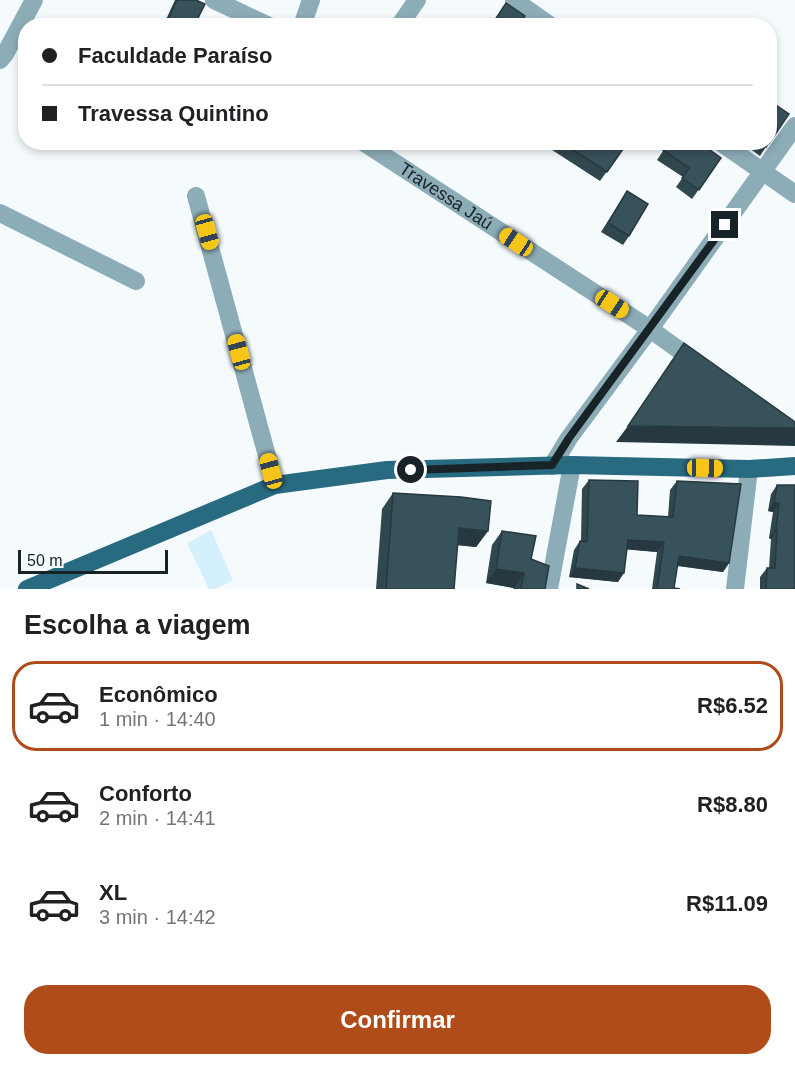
<!DOCTYPE html>
<html lang="pt">
<meta charset="utf-8">
<style>
:root{--surface:#fff;--page:#f2f2f2;--text:#202124;--muted:#757577;--line:#e0e0e0;--accent:#b04c1a}
body{margin:0;font-family:Helvetica,sans-serif;background:var(--page);color:var(--text);height:100vh;display:flex;flex-direction:column;font-size:22px;white-space:nowrap}
*{box-sizing:border-box;margin:0}
p{font-size:20px;color:var(--muted)}
.icon{flex:none;width:33px;height:33px;fill:none;stroke:currentColor;stroke-width:2;stroke-linecap:round;stroke-linejoin:round}
.map{position:relative;height:589px;overflow:hidden}
.panel{display:flex;flex-direction:column;background:var(--surface);flex:1}
.panel>*{flex:none}
.banner{position:absolute;left:18px;top:18px;width:759px;height:132px;border-radius:24px;box-shadow:0 3px 9px #0003;display:grid;align-content:center;height:132px;padding:0 24px;background:var(--surface)}
.scale{position:absolute;left:18px;bottom:15px;width:150px;box-sizing:border-box;padding-left:6px;border:3px solid #182327;border-top:0;font-size:16px;line-height:21px;white-space:nowrap;color:#182327;-webkit-text-stroke:4px #f5fbfd;paint-order:stroke}
.end{position:absolute;width:27px;height:27px;margin:-14px;border:8px solid #182327;background:#fff;box-shadow:0 0 0 3px #fff}
.from{border-radius:50%}
.car{position:absolute;width:18px;height:36px;margin:-18px -9px;border-radius:8px;box-shadow:0 0 4px 2px #0007;background:linear-gradient(#f5c518 24%,#345 0 40%,#f5c518 0 76%,#345 0 86%,#f5c518 0)}
.banner b{display:flex;align-items:center;gap:21px;height:57px;font-size:22px}
.banner b+b{border-top:2px solid var(--line)}
.banner i{width:15px;height:15px;background:var(--text)}
ul{padding:0;list-style:none}
li{display:flex;align-items:center;gap:18px;height:90px;margin:0 12px 9px;padding:0 12px;border:3px solid transparent;border-radius:24px}
li div{flex:1}
li b{display:block;font-size:22px}
li em{font-style:normal;font-weight:700}
li.selected{border-color:var(--accent)}
li>.icon{width:54px;height:54px;stroke-width:1.5}
h2{padding:0 24px;font-size:27px;line-height:72px}
.action{display:flex;gap:12px;margin-top:auto;padding:12px 24px}
.action a{flex:1;height:69px;border-radius:24px;background:var(--accent);color:#fff;font-size:24px;font-weight:700;line-height:69px;text-align:center}
.map>svg:first-child{display:block}
</style>
<div class="map">
<svg width="795" height="589" viewBox="0 0 795 589">
<rect width="100%" height="100%" fill="#f5fbfd"/>
<path fill="#d3f0fc" d="M 211,530 L 233,580 L 215,589 L 209,589 L 187,543 Z"/>
<g fill="none" stroke-linecap="round" stroke-linejoin="round">
<g stroke="#8cacb8" stroke-width="18">
<path d="M 214,0 L 269,26"/>
<path d="M 514,0 L 551,26"/>
<path d="M 302,26 L 311,0"/>
<path d="M 399,26 L 417,0"/>
<path d="M 0,60 L 5,54 L 34,0"/>
<path id="s1" d="M 363,142 L 650,329 L 697,363"/>
<path d="M 720,142 L 795,194"/>
<path d="M 196,196 L 275,485"/>
<path d="M 0,213 L 136,281"/>
<path d="M 552,466 L 569,438 L 650,329 L 795,126"/>
<path d="M 549,589 L 572,465"/>
<path d="M 735,589 L 749,469"/>
</g>
<path stroke="#286a80" stroke-width="18" d="M 27,589 L 275,485 L 387,470 L 572,465 L 749,469 L 795,466"/>
</g>
<path fill="#30474e" d="M 175,0 L 196,0 L 194,26 L 163,26 Z
M 553,142 L 628,142 L 600,181 L 549,148 Z
M 669,142 L 721,158 L 692,199 L 676,187 L 683,177 L 657,160 Z
M 741,142 L 769,142 L 760,156 Z
M 627,191 L 629,236 L 623,245 L 601,232 Z
M 589,480 L 637,515 L 668,517 L 670,490 L 677,481 L 729,563 L 723,572 L 677,566 L 674,588 L 680,589 L 652,589 L 657,552 L 627,549 L 618,582 L 569,577 L 574,550 L 580,541 L 581,541 L 582,489 Z
M 777,485 L 795,589 L 760,589 L 760,577 L 767,568 L 769,568 L 771,539 L 769,538 L 773,512 L 768,511 L 771,494 Z
M 393,493 L 488,531 L 476,547 L 457,545 L 454,589 L 376,589 L 382,509 Z
M 502,531 L 531,559 L 545,589 L 513,589 L 514,588 L 486,583 L 492,545 Z"/>
<path fill="#273940" d="M 628,426 L 795,428 L 795,446 L 616,442 Z
M 774,502 L 779,503 L 773,512 L 768,511 Z
M 459,528 L 488,531 L 476,547 L 447,544 Z
M 776,529 L 777,530 L 771,539 L 769,538 Z
M 628,540 L 664,542 L 657,552 L 621,549 Z
M 679,556 L 729,563 L 723,572 L 673,565 Z
M 575,568 L 624,573 L 618,582 L 569,577 Z
M 496,569 L 524,573 L 514,588 L 486,583 Z"/>
<path fill="#38525b" stroke="#273940" stroke-width="1.5" d="M 177,0 L 196,0 L 205,4 L 194,26 L 165,26 Z
M 506,3 L 525,16 L 519,26 L 491,26 Z
M 770,101 L 789,114 L 770,142 Z
M 561,142 L 628,142 L 607,172 Z
M 669,142 L 699,142 L 721,158 L 699,190 L 682,178 L 689,168 L 663,150 Z
M 760,142 L 769,142 L 766,147 Z
M 627,191 L 648,204 L 629,236 L 608,223 Z
M 684,343 L 795,422 L 795,428 L 628,426 Z
M 589,480 L 638,481 L 637,515 L 673,517 L 677,481 L 741,484 L 729,563 L 679,556 L 674,588 L 680,589 L 657,589 L 664,542 L 628,540 L 624,573 L 575,568 L 580,541 L 587,542 Z
M 777,485 L 795,485 L 795,589 L 766,589 L 767,568 L 775,568 L 777,530 L 776,529 L 779,503 L 774,502 Z
M 393,493 L 461,497 L 491,501 L 488,531 L 459,528 L 454,589 L 386,589 Z
M 502,531 L 536,536 L 531,559 L 549,566 L 545,589 L 521,589 L 524,573 L 496,569 Z
M 577,584 L 589,589 L 577,589 Z"/>
<g fill="none" stroke-linecap="round" stroke-linejoin="round">
<path stroke="#182327" stroke-width="8" d="M 411,470 L 552,465 L 569,438 L 725,225"/>
</g>
<g text-anchor="middle" stroke-width="6" stroke-linejoin="round" paint-order="stroke">
<g font-size="18" fill="#182327" stroke="#f5fbfd">
<text dy="6" stroke="none"><textPath href="#s1" startOffset="99">Travessa Jaú</textPath></text>
</g>
</g>
</svg>
<div class="scale">50 m</div>
<i class="end from" style="left:411px;top:470px"></i>
<i class="end" style="left:725px;top:225px"></i>
<i class="car" style="left:207px;top:232px;rotate:164deg"></i>
<i class="car" style="left:516px;top:242px;rotate:303deg"></i>
<i class="car" style="left:612px;top:304px;rotate:123deg"></i>
<i class="car" style="left:239px;top:352px;rotate:345deg"></i>
<i class="car" style="left:705px;top:468px;rotate:91deg"></i>
<i class="car" style="left:271px;top:471px;rotate:345deg"></i>
<div class="banner">
<b><i class="from"></i>Faculdade Paraíso</b>
<b><i></i>Travessa Quintino</b>
</div>
</div>
<section class="panel">
<h2>Escolha a viagem</h2>
<ul>
<li class="selected"><svg class="icon" aria-label="car" viewBox="0 0 24 24"><path d="M5 17H2v-5l4-1 3-4h7l3 4 3 1v5h-3M9 17h6M6 11h13"/><circle cx="7" cy="17" r="2"/><circle cx="17" cy="17" r="2"/></svg><div><b>Econômico</b><p>1 min · 14:40</p></div><em>R$6.52</em></li>
<li><svg class="icon" aria-label="car" viewBox="0 0 24 24"><path d="M5 17H2v-5l4-1 3-4h7l3 4 3 1v5h-3M9 17h6M6 11h13"/><circle cx="7" cy="17" r="2"/><circle cx="17" cy="17" r="2"/></svg><div><b>Conforto</b><p>2 min · 14:41</p></div><em>R$8.80</em></li>
<li><svg class="icon" aria-label="car" viewBox="0 0 24 24"><path d="M5 17H2v-5l4-1 3-4h7l3 4 3 1v5h-3M9 17h6M6 11h13"/><circle cx="7" cy="17" r="2"/><circle cx="17" cy="17" r="2"/></svg><div><b>XL</b><p>3 min · 14:42</p></div><em>R$11.09</em></li>
</ul>
<div class="action"><a>Confirmar</a></div>
</section>
